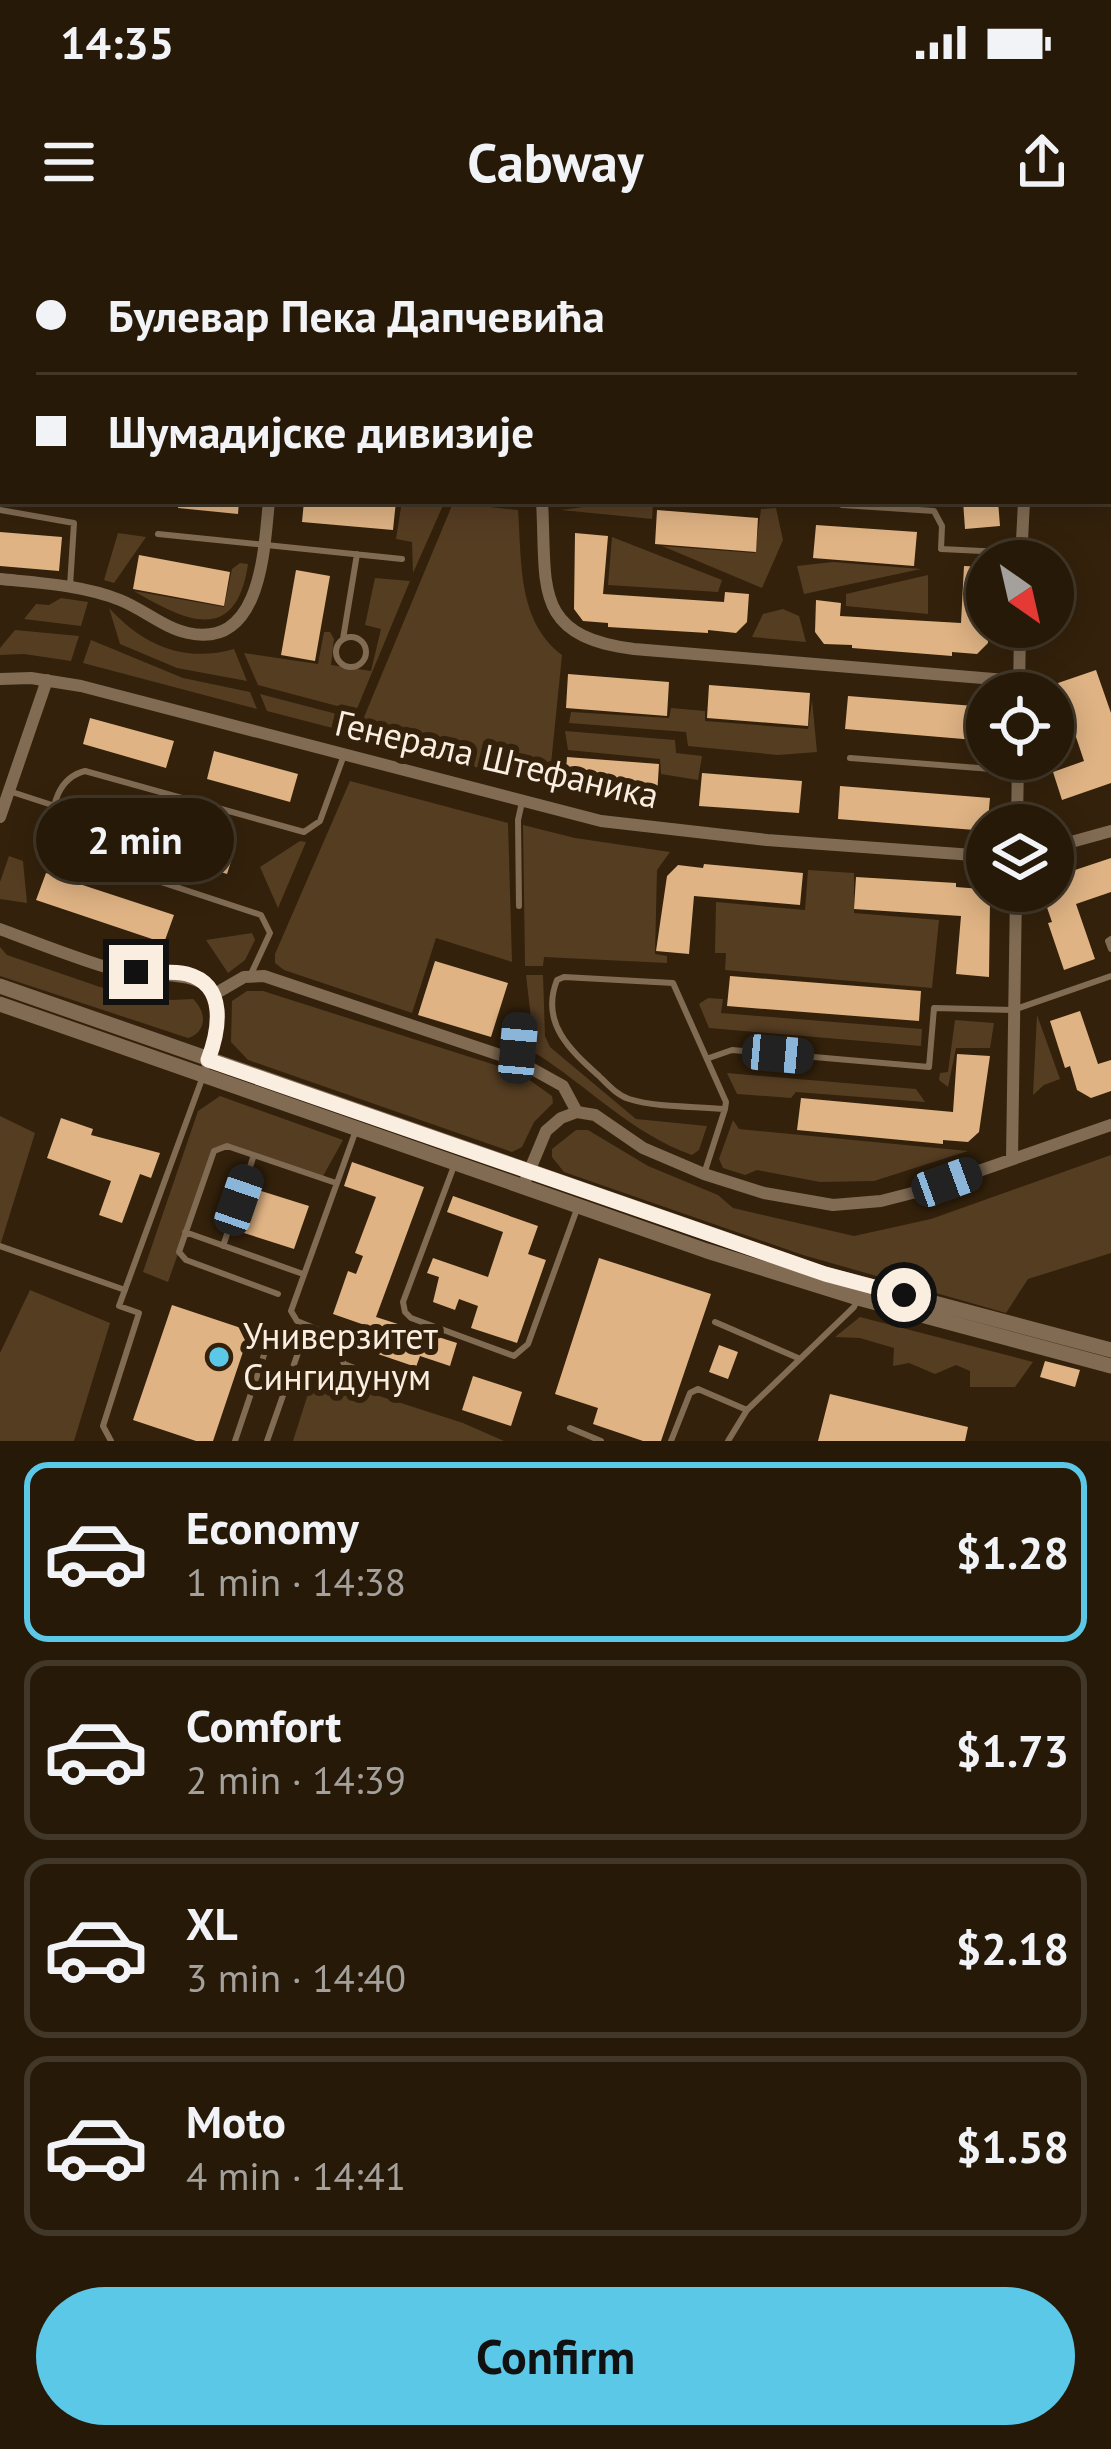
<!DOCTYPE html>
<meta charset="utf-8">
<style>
:root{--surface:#261908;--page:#2e2212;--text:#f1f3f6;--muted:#a4a09c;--line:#423829;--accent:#5ac8e6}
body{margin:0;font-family:"PT Sans",sans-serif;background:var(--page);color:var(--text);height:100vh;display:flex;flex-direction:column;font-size:45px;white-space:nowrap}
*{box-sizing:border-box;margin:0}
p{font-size:39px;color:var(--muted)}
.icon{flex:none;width:66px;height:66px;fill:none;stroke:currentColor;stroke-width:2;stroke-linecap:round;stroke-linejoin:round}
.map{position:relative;height:1201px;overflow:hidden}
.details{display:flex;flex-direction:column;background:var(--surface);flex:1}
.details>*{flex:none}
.hud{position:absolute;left:0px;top:0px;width:1113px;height:264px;box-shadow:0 6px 30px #0003,0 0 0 3px var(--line);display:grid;align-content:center;height:264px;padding:0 36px;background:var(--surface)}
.needle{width:78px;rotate:146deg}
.buttons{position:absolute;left:966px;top:300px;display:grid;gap:24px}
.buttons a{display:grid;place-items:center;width:108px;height:108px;border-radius:50%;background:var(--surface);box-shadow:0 6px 30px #0003,0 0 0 3px var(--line);font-size:60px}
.end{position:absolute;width:54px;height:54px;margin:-27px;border:15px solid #faeee1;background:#111;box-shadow:0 0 0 6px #111}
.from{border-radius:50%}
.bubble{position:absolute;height:84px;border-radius:42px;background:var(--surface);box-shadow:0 6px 30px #0003,0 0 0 3px var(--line);font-size:39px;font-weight:700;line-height:84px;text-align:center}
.car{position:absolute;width:36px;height:72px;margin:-36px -18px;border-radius:15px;box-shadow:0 0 9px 3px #0007;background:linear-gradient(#222 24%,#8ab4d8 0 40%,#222 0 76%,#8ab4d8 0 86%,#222 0)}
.hud b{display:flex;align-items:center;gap:42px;height:114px;font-size:45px}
.hud b+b{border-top:3px solid var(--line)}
.hud i{width:30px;height:30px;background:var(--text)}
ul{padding:21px 0 0;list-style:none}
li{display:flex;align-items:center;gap:36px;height:180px;margin:0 24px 18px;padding:0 12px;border:6px solid var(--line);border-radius:24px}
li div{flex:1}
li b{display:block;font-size:45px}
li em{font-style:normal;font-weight:700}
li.current{border-color:var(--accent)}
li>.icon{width:108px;height:108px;stroke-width:1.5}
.button{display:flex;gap:24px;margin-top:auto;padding:24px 36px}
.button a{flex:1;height:138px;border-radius:72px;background:var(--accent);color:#111;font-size:48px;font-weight:700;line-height:138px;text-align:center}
.status{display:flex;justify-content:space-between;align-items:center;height:84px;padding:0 60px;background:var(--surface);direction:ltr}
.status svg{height:33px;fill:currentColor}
header{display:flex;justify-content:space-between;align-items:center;height:156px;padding:0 36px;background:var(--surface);font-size:54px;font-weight:700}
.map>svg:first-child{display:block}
</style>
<div class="status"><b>14:35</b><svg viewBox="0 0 49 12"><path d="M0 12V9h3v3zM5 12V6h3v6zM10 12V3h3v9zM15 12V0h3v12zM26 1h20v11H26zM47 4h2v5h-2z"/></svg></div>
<header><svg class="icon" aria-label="menu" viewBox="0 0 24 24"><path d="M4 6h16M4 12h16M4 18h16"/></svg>Cabway<svg class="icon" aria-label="share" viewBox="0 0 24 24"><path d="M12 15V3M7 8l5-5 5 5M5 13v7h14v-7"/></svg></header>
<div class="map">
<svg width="1111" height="1201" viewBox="0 0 1111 1201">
<rect width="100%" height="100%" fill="#33210b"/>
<path fill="#553d22" d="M 402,261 L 445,261 L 413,333 L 412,302 L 396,299 Z
M 628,261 L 653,265 L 652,279 L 561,270 Z
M 453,263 L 518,270 C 522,321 517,381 562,415 L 549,544 L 445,520 L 357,494 Z
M 776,268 L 783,300 L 762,348 L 662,306 L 755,313 L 761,269 Z
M 118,293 L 146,297 L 114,343 L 104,340 Z
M 612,297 L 722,340 L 718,352 L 608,345 Z
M 833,322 L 921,329 L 804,354 L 797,326 Z
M 240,323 L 248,324 C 236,406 185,381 134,351 L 224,367 L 232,329 Z
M 928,335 L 928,374 L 846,366 L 846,354 Z
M 375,338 L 410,341 L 356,471 L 258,445 L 244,413 L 318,424 L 324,392 L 330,392 L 334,399 L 331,425 L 371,431 L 381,389 L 365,385 Z
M 61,358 L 88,362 L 81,386 L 24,379 L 36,364 L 49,365 Z
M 109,368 C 144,406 184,423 234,409 L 247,441 L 177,428 L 120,404 Z
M 783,369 L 799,376 L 806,402 L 752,397 L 763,374 Z
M 15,390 L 79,396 L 71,421 L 24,414 L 0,415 L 0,408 Z
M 91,400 L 183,438 L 250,452 L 257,469 L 83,423 Z
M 260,454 L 352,478 L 348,492 L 267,471 Z
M 812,460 L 817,512 L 778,515 L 688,506 L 686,492 L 569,483 L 571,472 L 669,478 L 671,468 L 705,471 L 705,481 L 808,489 Z
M 565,491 L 675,500 L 676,513 L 702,516 L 698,540 L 661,534 L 660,519 L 568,510 Z
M 350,541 L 508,583 L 512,722 L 436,698 L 412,773 L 284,730 L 275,723 L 275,714 Z
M 523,585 L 575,598 L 670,612 L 657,630 L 655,714 L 667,716 L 667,723 L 544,717 L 543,726 L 525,726 Z
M 300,601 L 306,602 L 278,668 L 260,627 Z
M 9,616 L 23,621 L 27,663 L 0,659 L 0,642 Z
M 808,630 L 854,633 L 854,673 L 939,680 L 932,748 L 725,730 L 726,713 L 715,713 L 716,662 L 805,670 Z
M 252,693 L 255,700 L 245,720 L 228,733 L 206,700 Z
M 0,707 L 7,715 L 100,747 L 172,760 L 193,759 C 207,772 207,792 188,798 L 0,736 Z
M 526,735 L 543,735 L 545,796 L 550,807 L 636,879 L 707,886 L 699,910 L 692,915 C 632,894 588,846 535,813 Z
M 247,751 L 263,751 L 495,825 L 528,839 L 552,856 L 553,863 L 534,882 L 522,907 L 512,912 L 248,820 L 231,802 L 232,761 Z
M 708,758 L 723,759 L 721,773 L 922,789 L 921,806 L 709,788 L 699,764 Z
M 1037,775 L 1060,839 L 1044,845 L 1033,855 Z
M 955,780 L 994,783 L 990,808 L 956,808 L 948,847 L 939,840 L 940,833 L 948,832 Z
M 727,833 L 916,849 L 925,862 L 796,852 L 791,858 L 737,854 Z
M 220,856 L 343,900 L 322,938 L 227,906 L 214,911 L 168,1042 L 143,1032 L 198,871 Z
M 0,876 L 35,893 L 0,1006 Z
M 733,880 L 739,889 L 968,911 L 874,941 L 820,942 L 757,930 L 745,935 L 723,928 L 719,919 Z
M 576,890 L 588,890 L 648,926 L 718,955 L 733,968 L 854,996 L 931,979 L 1111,915 L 1111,1013 L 1028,1039 L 1006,1073 L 803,1015 L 564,932 L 552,917 L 552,909 Z
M 30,1050 L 110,1083 L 74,1201 L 0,1201 L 0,1113 Z
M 860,1077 L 1033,1122 L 1015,1147 L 970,1147 L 970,1131 L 956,1125 L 935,1134 L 909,1123 L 893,1126 L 894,1108 L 860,1098 L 835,1097 Z
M 314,1135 L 463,1183 L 504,1201 L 293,1201 Z"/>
<path fill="#dfb384" d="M 179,261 L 239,261 L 238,274 L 178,268 Z
M 304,261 L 396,261 L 393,290 L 302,282 Z
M 963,261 L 998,261 L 1000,286 L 965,289 Z
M 657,270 L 758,278 L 756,312 L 655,304 Z
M 816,285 L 917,292 L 914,326 L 813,318 Z
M 0,292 L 62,297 L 59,331 L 0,326 Z
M 575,293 L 608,296 L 603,354 L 724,362 L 725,352 L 749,354 L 747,382 L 736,393 L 708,390 L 708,393 L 608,387 L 608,383 L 583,381 L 574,369 Z
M 139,315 L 230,332 L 224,366 L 133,349 Z
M 964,326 L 987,327 L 988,403 L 977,414 L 952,412 L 952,416 L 852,408 L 852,405 L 824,404 L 815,392 L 816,360 L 841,363 L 840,376 L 961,383 Z
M 296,330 L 330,336 L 315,421 L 281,415 Z
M 1096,430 L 1111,473 L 1111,543 L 1062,560 L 1053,532 L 1084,521 L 1058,443 Z
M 568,434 L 669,442 L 667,476 L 566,468 Z
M 709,445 L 810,453 L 808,486 L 707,478 Z
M 848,456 L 987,467 L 987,501 L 845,489 Z
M 90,478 L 174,501 L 166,528 L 83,504 Z
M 214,511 L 298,534 L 290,562 L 207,539 Z
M 567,517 L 659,524 L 657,556 L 564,549 Z
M 702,533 L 802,541 L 799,573 L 699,566 Z
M 840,546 L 990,558 L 987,591 L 838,579 Z
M 106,566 L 236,606 L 227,634 L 97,594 Z
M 1111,618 L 1111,652 L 1076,664 L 1095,719 L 1064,730 L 1048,683 L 1052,682 L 1043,656 L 1045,651 L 1053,651 L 1053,641 L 1073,634 L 1072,631 Z
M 704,624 L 803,633 L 800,665 L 694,656 L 689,714 L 656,711 L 667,636 L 678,625 L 703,628 Z
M 46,633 L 174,675 L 164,703 L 36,660 Z
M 856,637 L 956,643 L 956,647 L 981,649 L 990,661 L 989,737 L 956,734 L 961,676 L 854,669 Z
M 435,721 L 508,743 L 491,797 L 418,775 Z
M 730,736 L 921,751 L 919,781 L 727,766 Z
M 1080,771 L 1098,824 L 1111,820 L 1111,851 L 1091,858 L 1077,850 L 1070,826 L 1065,828 L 1050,781 Z
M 957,814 L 990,816 L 979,892 L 968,902 L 943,900 L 943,904 L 797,890 L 801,858 L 953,872 Z
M 61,878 L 93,889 L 91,895 L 160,913 L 151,938 L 140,934 L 122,983 L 99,975 L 111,941 L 47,918 Z
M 352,922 L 424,947 L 376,1077 L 457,1103 L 450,1126 L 420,1116 L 416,1127 L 372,1112 L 379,1090 L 333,1074 L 348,1031 L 356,1034 L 363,1016 L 355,1013 L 376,957 L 344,946 Z
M 258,950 L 309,966 L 294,1009 L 244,993 Z
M 453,956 L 538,986 L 528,1014 L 546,1020 L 517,1103 L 471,1088 L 478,1066 L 459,1059 L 455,1070 L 433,1062 L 439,1037 L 427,1033 L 433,1018 L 488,1037 L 503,992 L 447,972 Z
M 599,1018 L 711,1054 L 661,1201 L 643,1201 L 593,1184 L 598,1168 L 555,1154 Z
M 172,1065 L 250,1091 L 213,1201 L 196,1201 L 133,1180 Z
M 719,1105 L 738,1112 L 728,1139 L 709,1132 Z
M 1045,1121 L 1080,1130 L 1075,1147 L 1040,1137 Z
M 473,1136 L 522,1152 L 511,1186 L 462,1170 Z
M 830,1154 L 968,1187 L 965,1201 L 818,1201 Z"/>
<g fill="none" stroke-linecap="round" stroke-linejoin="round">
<path stroke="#816b53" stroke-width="6" d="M 833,261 L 842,265 L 934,271 L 942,286 L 941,309 L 1022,313
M 0,270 L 74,283 L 70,346
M 158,294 L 402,319
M336 412a15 15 0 1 1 30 0a15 15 0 1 1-30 0Z
M 343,399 L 357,314
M 850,518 L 1017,531
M 9,551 L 55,566
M 519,666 L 518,580 L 522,562
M 1111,699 L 1108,701 L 1111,709
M 251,734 L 270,693 L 261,675 L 61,609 L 49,591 C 53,566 57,538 85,531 L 304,592 L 320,581 L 344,515
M 709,818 L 732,810 L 929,827 L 934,768 L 1013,770 L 1111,736
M 518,821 L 520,782
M 356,890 L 291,1071 L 297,1081 L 334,1096 L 344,1124 L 392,1142
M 454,926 L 403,1062 L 405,1072 L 411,1078 L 514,1116 L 528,1104 L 577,969
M 704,934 L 725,869 L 726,862 L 673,743 L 564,737 L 557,740 C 540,783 570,810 599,836 C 608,845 617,855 629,859 C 658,868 695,866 725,869
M 185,992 L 303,1034
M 0,1006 L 125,1050
M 223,1006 L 254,915
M 278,1054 L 186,1020 L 179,1012 L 214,911 L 227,906 L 336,943
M 715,1082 L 798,1118
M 570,1188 L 601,1201
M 111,1201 L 103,1186 L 139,1073 L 119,1066 L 202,839
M 235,1201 L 269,1100
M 267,1201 L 299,1110
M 671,1201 L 690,1153 L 698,1149 L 747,1170
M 728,1201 L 747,1170 L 854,1067 L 858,1059"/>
<path stroke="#816b53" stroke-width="12" d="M 441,3 L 442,0
M 774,3 L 775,0
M 1110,83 L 1111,83
M 1110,160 L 1111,159
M 0,192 L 3,192
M 1110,224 L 1111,225
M 542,261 C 547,346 531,396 634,409 L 1019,441
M 1021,321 L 1024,261
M 0,339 C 40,343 82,345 120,360 C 143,369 164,388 188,393 C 262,409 264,309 269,261
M 0,439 L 31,438 L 81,446 L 601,581 L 767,600 L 987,616
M 1019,453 L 1020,387
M 0,577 L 47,440
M 1017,585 L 1018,519
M 1053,607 L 1111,591
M 0,689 C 35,702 70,716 106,727 C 172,745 246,712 207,823
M 213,755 L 244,737 L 264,736 L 518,821 L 563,846 L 577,872
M 1012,919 L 1016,651
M 526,939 L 546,891 L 561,878 L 577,872 L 595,875 L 643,908 L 704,934 L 764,953 L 833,965 L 881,961 L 924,950 L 1111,885"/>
<path stroke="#816b53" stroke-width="15" d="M 1089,0 L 1097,3
M 1110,7 L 1111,8
M 0,746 L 825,1034 L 1111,1110
M 0,764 L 707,1011 L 858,1058 L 1111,1126"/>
</g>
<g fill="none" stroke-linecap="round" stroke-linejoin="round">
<path stroke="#faeee1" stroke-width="15" d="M 136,732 C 152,733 171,730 187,734 C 228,745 219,791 208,820 L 825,1034 L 904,1055"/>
</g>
<circle fill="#5ac8e6" stroke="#33210b" stroke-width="4.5" cx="219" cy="1117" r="12"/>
<g text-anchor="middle" stroke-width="12" stroke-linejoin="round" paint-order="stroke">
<g font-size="36" fill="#faeee1" stroke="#33210b">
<text transform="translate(497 519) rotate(13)" y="13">Генерала Штефаника</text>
</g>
<g font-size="36" fill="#faeee1" stroke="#33210b" text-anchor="start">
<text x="243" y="1109">Универзитет<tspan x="243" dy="41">Сингидунум</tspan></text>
</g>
</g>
</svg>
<div class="buttons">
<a><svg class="needle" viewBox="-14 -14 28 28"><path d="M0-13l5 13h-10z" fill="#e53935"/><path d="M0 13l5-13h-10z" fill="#a4a09c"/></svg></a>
<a><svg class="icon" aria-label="locate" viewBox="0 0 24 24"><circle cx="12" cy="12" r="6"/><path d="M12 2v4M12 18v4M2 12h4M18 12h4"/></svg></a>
<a><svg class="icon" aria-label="layers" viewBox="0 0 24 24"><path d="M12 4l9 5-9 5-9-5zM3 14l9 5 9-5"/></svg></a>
</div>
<i class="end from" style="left:904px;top:1055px"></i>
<i class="end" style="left:136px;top:732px"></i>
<div class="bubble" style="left:36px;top:558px;width:198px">2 min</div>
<i class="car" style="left:518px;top:808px;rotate:5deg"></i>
<i class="car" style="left:778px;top:814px;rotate:95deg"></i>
<i class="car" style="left:947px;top:942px;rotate:70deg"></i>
<i class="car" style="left:239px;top:960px;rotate:19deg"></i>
<div class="hud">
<b><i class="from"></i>Булевар Пека Дапчевића</b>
<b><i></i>Шумадијске дивизије</b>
</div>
</div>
<section class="details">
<ul>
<li class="current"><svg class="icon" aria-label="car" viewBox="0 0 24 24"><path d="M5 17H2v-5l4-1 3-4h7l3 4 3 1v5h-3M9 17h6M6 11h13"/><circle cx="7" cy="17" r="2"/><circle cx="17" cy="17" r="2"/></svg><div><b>Economy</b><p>1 min · 14:38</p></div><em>$1.28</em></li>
<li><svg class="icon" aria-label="car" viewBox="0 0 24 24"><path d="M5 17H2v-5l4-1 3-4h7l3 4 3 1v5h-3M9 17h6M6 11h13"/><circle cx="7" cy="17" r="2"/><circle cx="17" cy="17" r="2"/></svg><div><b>Comfort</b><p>2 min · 14:39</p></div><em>$1.73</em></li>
<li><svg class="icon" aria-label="car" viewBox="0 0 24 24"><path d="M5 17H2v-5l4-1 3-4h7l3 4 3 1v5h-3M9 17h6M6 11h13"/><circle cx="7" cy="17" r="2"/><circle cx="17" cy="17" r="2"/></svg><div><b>XL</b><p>3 min · 14:40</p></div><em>$2.18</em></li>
<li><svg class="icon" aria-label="car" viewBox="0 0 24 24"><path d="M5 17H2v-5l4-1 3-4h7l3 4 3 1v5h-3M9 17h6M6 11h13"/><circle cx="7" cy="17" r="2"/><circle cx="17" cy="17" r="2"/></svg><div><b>Moto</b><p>4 min · 14:41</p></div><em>$1.58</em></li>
</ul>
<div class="button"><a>Confirm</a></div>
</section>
